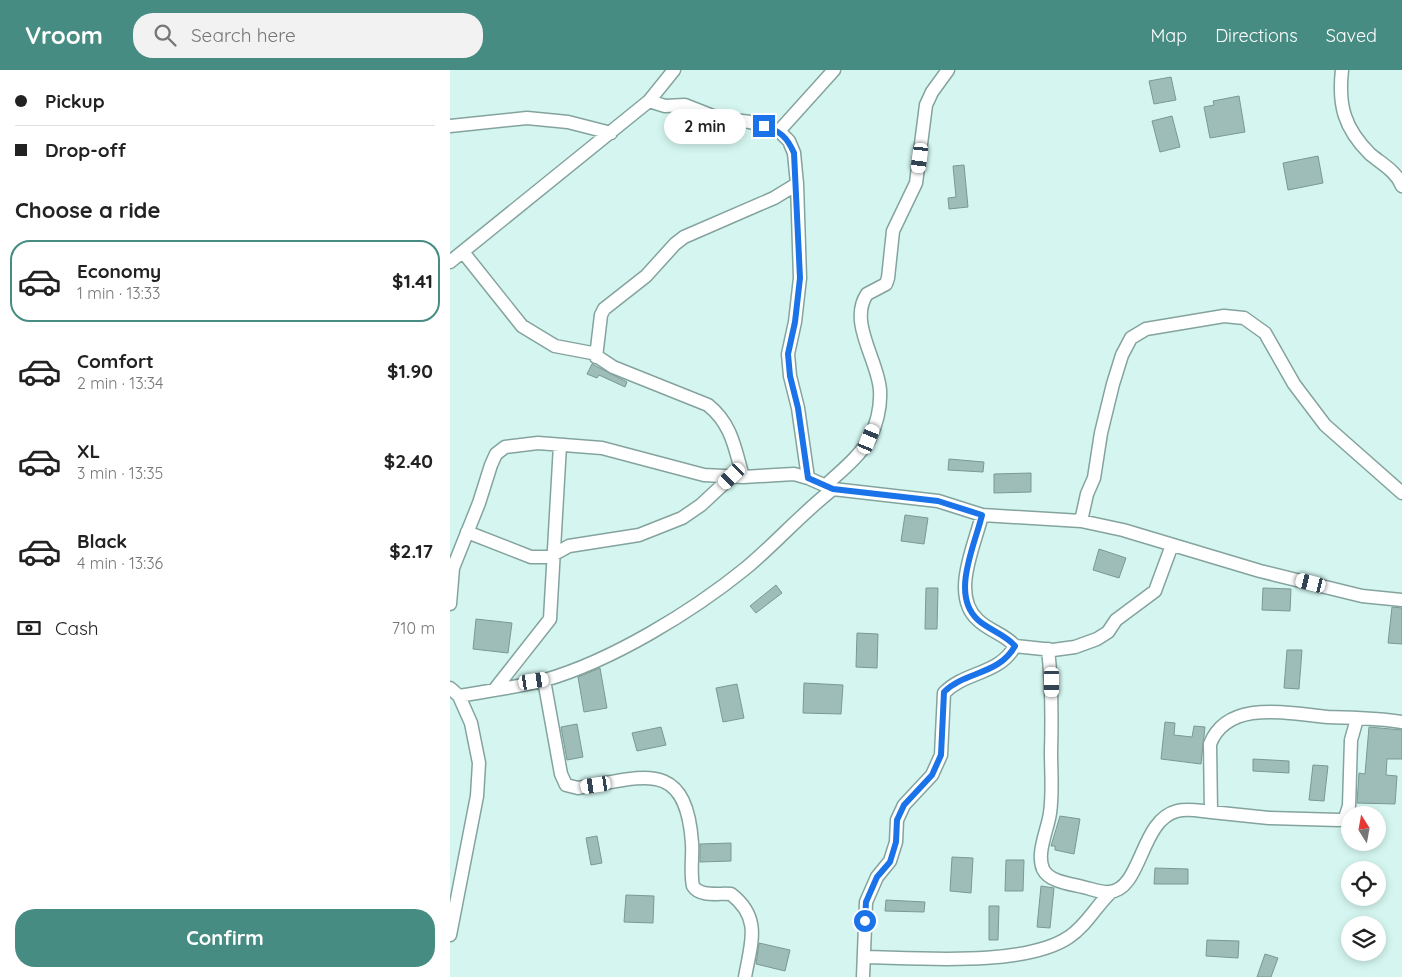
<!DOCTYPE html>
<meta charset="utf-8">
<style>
:root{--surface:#fff;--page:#f2f2f2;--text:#222;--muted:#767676;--line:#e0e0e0;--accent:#468c83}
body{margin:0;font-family:Quicksand,sans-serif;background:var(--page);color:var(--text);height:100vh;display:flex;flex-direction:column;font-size:19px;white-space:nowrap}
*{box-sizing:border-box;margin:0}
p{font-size:16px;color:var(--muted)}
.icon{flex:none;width:28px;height:28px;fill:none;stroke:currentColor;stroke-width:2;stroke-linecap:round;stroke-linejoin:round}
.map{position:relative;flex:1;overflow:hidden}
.side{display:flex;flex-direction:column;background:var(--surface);width:450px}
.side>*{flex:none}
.top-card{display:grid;align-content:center;height:110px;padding:0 15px;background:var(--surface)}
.needle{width:32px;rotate:349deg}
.tools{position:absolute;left:891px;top:736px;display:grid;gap:10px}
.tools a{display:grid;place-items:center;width:45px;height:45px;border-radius:50%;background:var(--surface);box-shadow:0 2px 8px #0003;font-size:25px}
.end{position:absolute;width:22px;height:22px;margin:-11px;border:6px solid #1a73e8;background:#fff;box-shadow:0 0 0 2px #fff}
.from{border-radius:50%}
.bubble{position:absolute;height:35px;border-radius:18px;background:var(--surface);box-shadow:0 2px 8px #0003;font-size:16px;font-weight:800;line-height:35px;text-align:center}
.car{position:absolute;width:15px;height:30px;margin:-15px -8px;border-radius:6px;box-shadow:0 0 4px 1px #0007;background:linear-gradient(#fff 24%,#345 0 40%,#fff 0 76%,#345 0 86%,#fff 0)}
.top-card b{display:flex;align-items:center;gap:18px;height:48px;font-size:19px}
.top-card b+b{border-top:1px solid var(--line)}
.top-card i{width:12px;height:12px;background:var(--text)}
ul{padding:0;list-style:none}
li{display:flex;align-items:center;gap:15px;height:82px;margin:0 10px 8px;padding:0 5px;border:2px solid transparent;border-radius:20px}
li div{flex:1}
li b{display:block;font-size:19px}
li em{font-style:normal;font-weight:800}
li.on{border-color:var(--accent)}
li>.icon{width:45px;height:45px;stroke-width:1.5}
h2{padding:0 15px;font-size:22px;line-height:60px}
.pay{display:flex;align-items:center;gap:12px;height:55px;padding:0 15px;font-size:19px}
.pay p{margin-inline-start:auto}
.primary-button{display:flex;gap:10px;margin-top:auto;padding:10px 15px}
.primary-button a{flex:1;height:58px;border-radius:20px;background:var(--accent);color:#fff;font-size:20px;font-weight:800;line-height:58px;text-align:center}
header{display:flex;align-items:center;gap:30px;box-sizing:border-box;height:70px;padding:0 25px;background:var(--accent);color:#fff}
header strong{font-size:24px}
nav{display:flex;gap:28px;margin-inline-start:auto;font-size:18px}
.search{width:350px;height:45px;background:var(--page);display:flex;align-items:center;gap:12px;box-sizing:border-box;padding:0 18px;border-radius:20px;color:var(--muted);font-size:19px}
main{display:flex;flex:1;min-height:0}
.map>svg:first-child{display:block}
</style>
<header>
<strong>Vroom</strong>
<div class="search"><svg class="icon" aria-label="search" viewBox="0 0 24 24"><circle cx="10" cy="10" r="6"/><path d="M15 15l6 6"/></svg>Search here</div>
<nav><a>Map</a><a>Directions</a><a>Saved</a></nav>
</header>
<main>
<section class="side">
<div class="top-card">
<b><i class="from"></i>Pickup</b>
<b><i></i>Drop-off</b>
</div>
<h2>Choose a ride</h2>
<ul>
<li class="on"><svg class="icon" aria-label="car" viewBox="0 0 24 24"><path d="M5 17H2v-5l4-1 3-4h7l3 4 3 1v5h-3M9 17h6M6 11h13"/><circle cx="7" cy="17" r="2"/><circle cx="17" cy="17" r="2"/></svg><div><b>Economy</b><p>1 min · 13:33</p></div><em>$1.41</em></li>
<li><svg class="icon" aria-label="car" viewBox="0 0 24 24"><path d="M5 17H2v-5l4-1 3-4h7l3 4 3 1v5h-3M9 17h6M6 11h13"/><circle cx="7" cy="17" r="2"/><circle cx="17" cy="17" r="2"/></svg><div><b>Comfort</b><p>2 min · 13:34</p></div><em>$1.90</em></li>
<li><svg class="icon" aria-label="car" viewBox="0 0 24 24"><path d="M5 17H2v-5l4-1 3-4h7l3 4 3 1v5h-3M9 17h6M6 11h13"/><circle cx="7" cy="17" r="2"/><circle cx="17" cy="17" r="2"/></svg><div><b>XL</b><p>3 min · 13:35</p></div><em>$2.40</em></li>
<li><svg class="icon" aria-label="car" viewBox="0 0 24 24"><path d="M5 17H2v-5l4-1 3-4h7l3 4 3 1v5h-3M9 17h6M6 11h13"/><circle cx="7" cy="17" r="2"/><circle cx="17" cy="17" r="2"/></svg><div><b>Black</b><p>4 min · 13:36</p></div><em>$2.17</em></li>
</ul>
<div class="pay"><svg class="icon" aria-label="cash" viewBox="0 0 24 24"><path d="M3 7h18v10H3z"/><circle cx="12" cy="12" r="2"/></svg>Cash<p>710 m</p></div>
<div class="primary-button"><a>Confirm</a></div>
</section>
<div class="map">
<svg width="952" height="907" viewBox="0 0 952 907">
<rect width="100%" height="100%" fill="#d5f6f0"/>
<path fill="#9ebdb8" stroke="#7a9994" d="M 721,7 L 726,30 L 704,34 L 699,11 Z
M 789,26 L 795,62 L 760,68 L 754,37 L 764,35 L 763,31 Z
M 722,46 L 730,77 L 710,82 L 702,51 Z
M 868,86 L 873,113 L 838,120 L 833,93 Z
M 514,95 L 518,137 L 499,139 L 498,128 L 506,127 L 503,96 Z
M 142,294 L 177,312 L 175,317 L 149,305 L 147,308 L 137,304 Z
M 499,389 L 534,392 L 533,402 L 498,400 Z
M 581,403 L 581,422 L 544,423 L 544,404 Z
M 455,445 L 478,448 L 474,474 L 451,471 Z
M 649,479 L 676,488 L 669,508 L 643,500 Z
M 326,515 L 332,523 L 306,543 L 300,536 Z
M 476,518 L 488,518 L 487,559 L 475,559 Z
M 813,518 L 841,519 L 840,541 L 812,540 Z
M 942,537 L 952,538 L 952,574 L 938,573 Z
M 26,549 L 62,553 L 58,583 L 23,579 Z
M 407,563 L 428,564 L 427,598 L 406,597 Z
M 837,580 L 852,580 L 849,619 L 834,618 Z
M 150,598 L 157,638 L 134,642 L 128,607 Z
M 354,613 L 393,615 L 391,644 L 353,643 Z
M 287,614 L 294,648 L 273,652 L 266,618 Z
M 715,652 L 725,653 L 724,665 L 742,667 L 744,656 L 755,657 L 751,694 L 711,689 Z
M 127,654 L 133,687 L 117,690 L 111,657 Z
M 211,657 L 216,675 L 187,681 L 182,663 Z
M 919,657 L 952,660 L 952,689 L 937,689 L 936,705 L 947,706 L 945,734 L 907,733 L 909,703 L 915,704 Z
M 803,689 L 839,691 L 839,703 L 803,701 Z
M 863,695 L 878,696 L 874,731 L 859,730 Z
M 610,746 L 630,749 L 624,784 L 605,780 L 605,776 L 601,776 Z
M 147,766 L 152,793 L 141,795 L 136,768 Z
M 281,773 L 281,791 L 250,792 L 250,774 Z
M 502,787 L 523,788 L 521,823 L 500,821 Z
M 556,790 L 574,790 L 573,821 L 555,821 Z
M 705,798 L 738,799 L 738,814 L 704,814 Z
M 591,816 L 604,818 L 600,858 L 587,857 Z
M 176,825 L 204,826 L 203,853 L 174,852 Z
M 436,830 L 475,832 L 474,842 L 435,841 Z
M 539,836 L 549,836 L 548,870 L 539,870 Z
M 757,870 L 789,871 L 788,888 L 756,886 Z
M 309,873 L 340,880 L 335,901 L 306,894 Z
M 815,884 L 828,888 L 821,907 L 807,907 Z"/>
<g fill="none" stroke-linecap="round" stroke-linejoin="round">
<g stroke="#84a39e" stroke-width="15">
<path id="minor" d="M 892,0 C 888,35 894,58 920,84 C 932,94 946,101 952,116
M 199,31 L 224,0
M 0,56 L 77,48 L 118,52 L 161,63
M 329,61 L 339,71 L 344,83 L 347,114 L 350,208 L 345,252 L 338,284 L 340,306 L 348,338 L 358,408
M 13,182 L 72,256 L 105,276 L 142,283 L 163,297 L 258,335 C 282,354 285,379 293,407
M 0,192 L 199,31 L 215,36 L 235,35 L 268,48 L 300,52 L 329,61 L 384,0
M 146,287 L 151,245 L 154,239 L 196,206 L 225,174 L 234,167 L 324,128 L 347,114
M 376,415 C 391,401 410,386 420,368 C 427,353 431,337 430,320 C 428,290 398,252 417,224 L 436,214 L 438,208 L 443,161 L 466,113 L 476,35 L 482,22 L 498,0
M 631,451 L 637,424 L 644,408 L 651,363 L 663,314 L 672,285 L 681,268 L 696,259 L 774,246 L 794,248 L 815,263 L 844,314 L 875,355 L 952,423
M 17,462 L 81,487 L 99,487 L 119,476 L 189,465 L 232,448 L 251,435 L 282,406
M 0,534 L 3,498 L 29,433 L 41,395 L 46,384 L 55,377 L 88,373 L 152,378 L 254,405 L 293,407 L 344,404 L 358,408 L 383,419
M 565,576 L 603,580 L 625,577 L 647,569 L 658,562 L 666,550 L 705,521 L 722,475
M 598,579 C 602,614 602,647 601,682 C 601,702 603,723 600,743 C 598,759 586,783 593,799 C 599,812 621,814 633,817 C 642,819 651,823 659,822 C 692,820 690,750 727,741 C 738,738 750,741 761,742 L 760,674 C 778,628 841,644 878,647 C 903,648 928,648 952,652
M 94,610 L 111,704 L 116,715 L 128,718 C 191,708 236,686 242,773 C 243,787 240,802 243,816 C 250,827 268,823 281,824 C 312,848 301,873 295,907
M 0,618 L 9,626 L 21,653 L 29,693 L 27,726 L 0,865
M 45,619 L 100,549 L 110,375
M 9,626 C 36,621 69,617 95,610 C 161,591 242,542 296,498 C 326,473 351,444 383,419 L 488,431 L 532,445 L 631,451 L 673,460 L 810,501 L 912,526 L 952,530
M 761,742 L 819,748 L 889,750 L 895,748 L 899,736 L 901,670 L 907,649
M 415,887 C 469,888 575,897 619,867 C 636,856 646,836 661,822
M 413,907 L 416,832 L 427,807 L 440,791 L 446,772 L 447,750 L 454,735 L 482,705 L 491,685 L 494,623 C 515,601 549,605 565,576 C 555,564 539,561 528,550 C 500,525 525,475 532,445"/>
</g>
<use href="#minor" stroke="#fff" stroke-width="12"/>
</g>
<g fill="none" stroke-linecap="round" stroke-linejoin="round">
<path stroke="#1a73e8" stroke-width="6" d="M 314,56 C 330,61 337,67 344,83 L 350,208 L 345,252 L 338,284 L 340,306 L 348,338 L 358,408 L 383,419 L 488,431 L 532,445 C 525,475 500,525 528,550 C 539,560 555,564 565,576 C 549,605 515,601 494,622 L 491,685 L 482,705 L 454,735 L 447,750 L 446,772 L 440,792 L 427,807 L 416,832 L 415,851"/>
</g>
</svg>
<div class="tools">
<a><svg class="needle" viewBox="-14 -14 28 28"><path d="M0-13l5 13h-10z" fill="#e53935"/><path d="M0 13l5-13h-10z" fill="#767676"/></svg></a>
<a><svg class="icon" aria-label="locate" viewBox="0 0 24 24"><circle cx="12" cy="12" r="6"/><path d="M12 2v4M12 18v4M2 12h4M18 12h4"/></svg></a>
<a><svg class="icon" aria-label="layers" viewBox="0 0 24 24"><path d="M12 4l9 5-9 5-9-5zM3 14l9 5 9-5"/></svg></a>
</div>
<i class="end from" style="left:415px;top:851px"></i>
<i class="end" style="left:314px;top:56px"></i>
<div class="bubble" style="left:214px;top:39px;width:82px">2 min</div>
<i class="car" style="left:470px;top:88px;rotate:187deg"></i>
<i class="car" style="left:419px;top:369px;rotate:23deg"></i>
<i class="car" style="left:282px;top:406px;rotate:226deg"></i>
<i class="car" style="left:861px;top:513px;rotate:284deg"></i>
<i class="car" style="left:84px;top:611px;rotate:81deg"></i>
<i class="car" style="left:602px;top:612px;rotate:180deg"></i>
<i class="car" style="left:146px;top:715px;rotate:261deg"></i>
</div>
</main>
